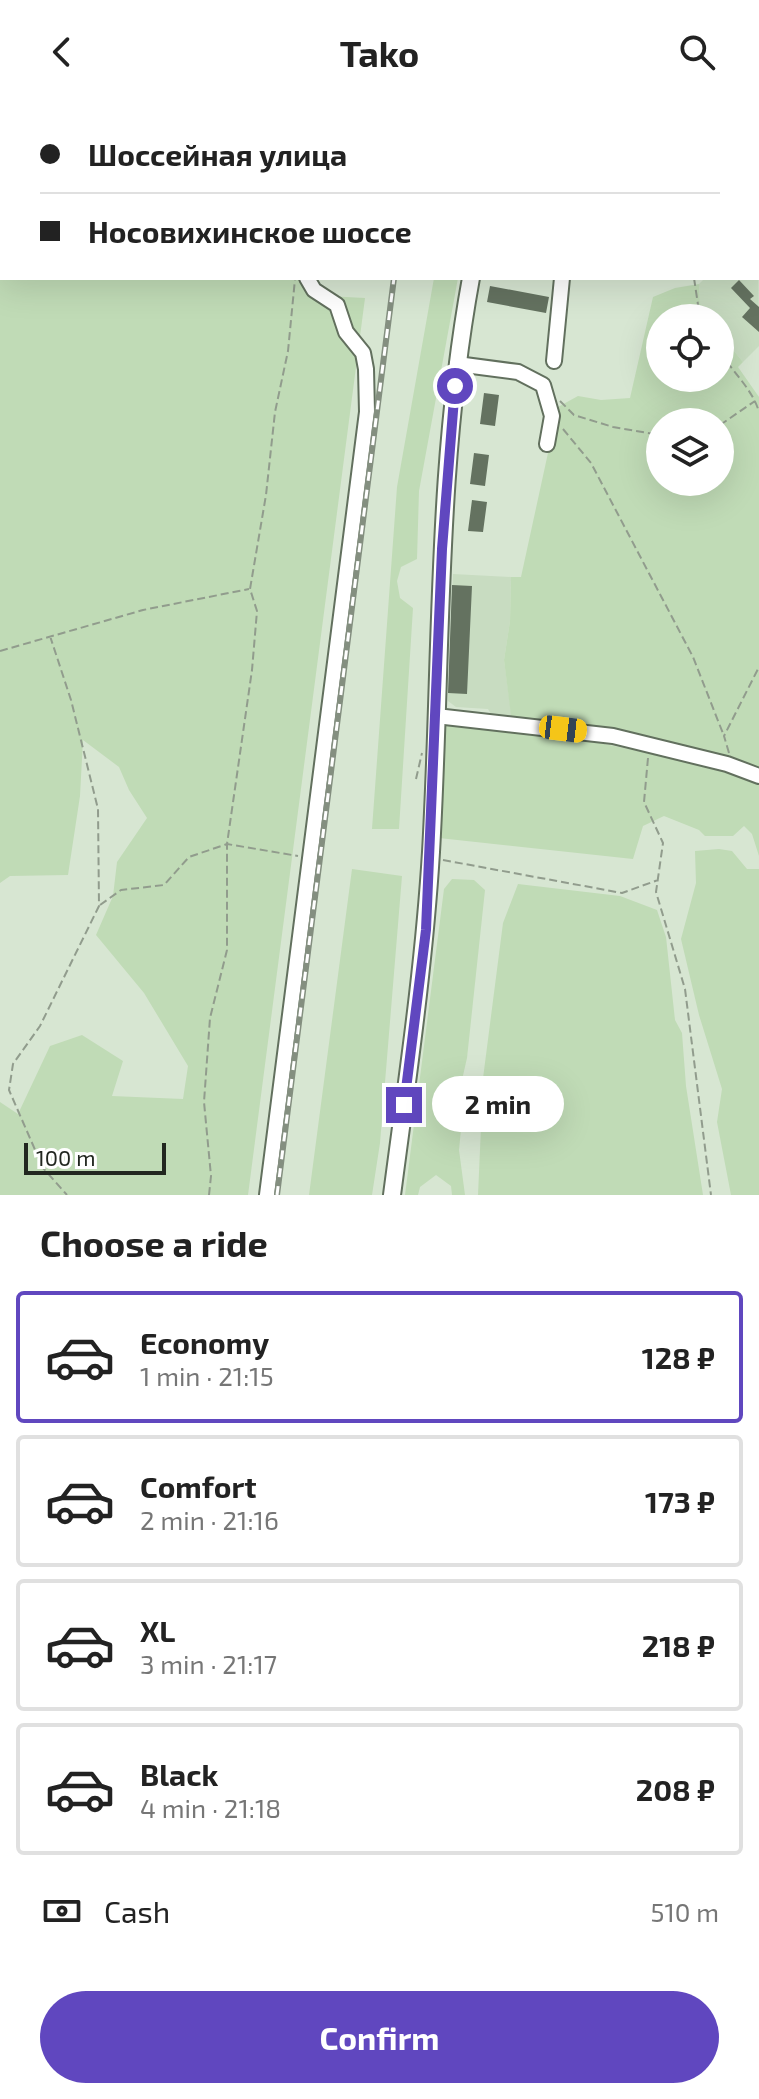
<!DOCTYPE html>
<meta charset="utf-8">
<style>
:root{--surface:#fff;--page:#f2f2f2;--text:#222;--muted:#767676;--line:#e0e0e0;--accent:#6047bf}
body{margin:0;font-family:"Exo 2",sans-serif;background:var(--page);color:var(--text);height:100vh;display:flex;flex-direction:column;font-size:30px;white-space:nowrap}
*{box-sizing:border-box;margin:0}
p{font-size:26px;color:var(--muted)}
.icon{flex:none;width:44px;height:44px;fill:none;stroke:currentColor;stroke-width:2;stroke-linecap:round;stroke-linejoin:round}
.map{position:relative;height:1091px;overflow:hidden}
.drawer{display:flex;flex-direction:column;background:var(--surface);flex:1}
.drawer>*{flex:none}
.top-card{position:absolute;left:0px;top:0px;width:760px;height:176px;box-shadow:0 8px 32px #0002;display:grid;align-content:center;height:176px;padding:0 40px;background:var(--surface)}
.buttons{position:absolute;left:646px;top:200px;display:grid;gap:16px}
.buttons a{display:grid;place-items:center;width:88px;height:88px;border-radius:50%;background:var(--surface);box-shadow:0 8px 32px #0002;font-size:40px}
.scale{position:absolute;left:24px;bottom:20px;width:142px;box-sizing:border-box;padding-left:8px;border:4px solid #222720;border-top:0;font-size:22px;line-height:28px;white-space:nowrap;color:#222720;-webkit-text-stroke:6px #fff;paint-order:stroke}
.end{position:absolute;width:36px;height:36px;margin:-18px;border:10px solid #6047bf;background:#fff;box-shadow:0 0 0 4px #fff}
.from{border-radius:50%}
.bubble{position:absolute;height:56px;border-radius:28px;background:var(--surface);box-shadow:0 8px 32px #0002;font-size:26px;font-weight:700;line-height:56px;text-align:center}
.car{position:absolute;width:24px;height:48px;margin:-24px -12px;border-radius:10px;box-shadow:0 0 6px 2px #0007;background:linear-gradient(#f5c518 24%,#345 0 40%,#f5c518 0 76%,#345 0 86%,#f5c518 0)}
.top-card b{display:flex;align-items:center;gap:28px;height:76px;font-size:30px}
.top-card b+b{border-top:2px solid var(--line)}
.top-card i{width:20px;height:20px;background:var(--text)}
ul{padding:0;list-style:none}
li{display:flex;align-items:center;gap:24px;height:132px;margin:0 16px 12px;padding:0 24px;border:4px solid var(--line);border-radius:8px}
li div{flex:1}
li b{display:block;font-size:30px}
li em{font-style:normal;font-weight:700}
li.current{border-color:var(--accent)}
li>.icon{width:72px;height:72px;stroke-width:1.5}
h2{padding:0 40px;font-size:36px;line-height:96px}
.pay{display:flex;align-items:center;gap:20px;height:88px;padding:0 40px;font-size:30px}
.pay p{margin-inline-start:auto}
.cta{display:flex;gap:16px;margin-top:auto;padding:16px 40px}
.cta a{flex:1;height:92px;border-radius:48px;background:var(--accent);color:#fff;font-size:32px;font-weight:700;line-height:92px;text-align:center}
header{display:flex;justify-content:space-between;align-items:center;height:104px;padding:0 40px;background:var(--surface);font-size:36px;font-weight:700}
.map>svg:first-child{display:block}
</style>
<header><svg class="icon" aria-label="back" viewBox="0 0 24 24"><path d="M15 5l-7 7 7 7"/></svg>Tako<svg class="icon" aria-label="search" viewBox="0 0 24 24"><circle cx="10" cy="10" r="6"/><path d="M15 15l6 6"/></svg></header>
<div class="map">
<svg width="759" height="1091" viewBox="0 0 759 1091">
<rect width="100%" height="100%" fill="#d7e6d2"/>
<path fill="#c8dcc1" d="M 758,139 L 759,242 L 743,258 L 720,230 L 720,214 L 709,214 L 700,199 L 699,180 L 705,174 L 758,174 Z
M 453,470 L 511,473 L 510,517 L 504,556 L 512,614 L 491,610 L 488,605 L 456,603 L 448,597 Z"/>
<path fill="#c0dbb6" fill-rule="evenodd" d="M 0,0 L 266,2 L 2,2 L 2,174 L 309,174 L 309,191 L 365,194 L 248,1091 L 0,1091 L 0,998 L 18,1010 L 50,942 L 82,931 L 123,957 L 112,992 L 183,995 L 188,962 L 144,889 L 96,831 L 113,792 L 117,758 L 147,714 L 129,686 L 119,663 L 83,636 L 80,692 L 68,771 L 10,772 L 0,779 Z
M 434,174 L 458,174 L 419,387 L 417,455 L 401,463 L 397,477 L 400,494 L 413,504 L 399,725 L 372,725 L 397,383 Z
M 699,180 L 700,199 L 709,214 L 660,214 L 660,274 L 720,274 L 720,230 L 743,258 L 738,263 L 759,293 L 759,672 L 733,661 L 512,619 L 504,556 L 510,517 L 511,473 L 521,473 L 558,303 L 578,292 L 601,296 L 630,294 L 653,193 L 675,184 ZM 660,318 L 720,318 L 720,378 L 660,378 Z
M 443,618 C 518,623 591,636 664,653 C 696,661 729,666 759,681 L 759,752 L 752,730 L 744,722 L 733,732 L 705,732 L 699,726 L 664,712 L 643,722 L 633,755 L 439,734 Z
M 719,745 L 732,747 L 747,765 L 759,765 L 759,1091 L 731,1091 L 717,1018 L 722,985 L 699,911 L 681,835 L 696,779 L 695,747 Z
M 352,765 L 402,772 L 380,1039 L 372,1091 L 309,1091 Z
M 452,775 L 474,776 L 485,786 L 467,954 L 459,989 L 464,995 L 459,1046 L 465,1091 L 452,1091 L 451,1082 L 436,1071 L 420,1083 L 418,1091 L 405,1091 L 444,785 Z
M 518,780 L 620,792 L 657,806 L 666,833 L 675,916 L 682,929 L 686,982 L 703,1091 L 478,1091 L 481,1023 L 488,1005 L 502,996 L 482,982 L 503,819 Z"/>
<path fill="#647260" d="M 739,176 L 754,192 L 750,195 L 759,203 L 759,228 L 742,213 L 750,204 L 731,184 Z
M 490,182 L 549,193 L 546,209 L 487,198 Z
M 484,289 L 499,291 L 495,322 L 480,320 Z
M 474,349 L 489,351 L 485,382 L 470,380 Z
M 472,396 L 487,398 L 483,428 L 468,427 Z
M 452,481 L 472,482 L 467,590 L 448,589 Z"/>
<g fill="none" stroke-linecap="round" stroke-linejoin="round">
<g stroke="#62705e" stroke-width="18">
<path id="minor" d="M 322,0 L 322,2
M 710,0 L 711,2
M 742,0 L 744,2
M 598,2 L 599,0
M 758,15 L 759,15
M 758,91 L 759,94
M 554,257 L 562,174
M 457,260 L 518,268 L 543,281 L 552,312 L 547,340
M 436,612 L 613,632 L 727,660 L 759,672
M 267,1091 L 367,308 L 366,265 L 363,249 L 346,228 L 337,201 L 314,186 L 307,174"/>
</g>
<g stroke="#62705e" stroke-width="20">
<path id="major" d="M 503,2 L 503,0
M 392,1091 C 407,977 424,863 431,748 C 442,556 436,364 471,174"/>
</g>
<path stroke="#919c8d" stroke-width="2" stroke-dasharray="8 4" stroke-linecap="butt" d="M 0,68 L 2,68
M 758,110 L 759,112
M 694,174 L 700,214
M 720,248 C 732,267 753,286 759,308
M 560,297 L 574,311 L 613,323 L 660,331
M 720,321 L 755,297
M 563,325 L 591,359 L 693,553 L 724,632
M 50,532 L 71,596 L 98,705 L 99,802 L 40,922 L 13,960 L 9,986 L 43,1064 L 67,1091
M 0,547 L 143,506 L 249,485
M 729,649 L 724,632 L 759,563
M 648,654 L 644,698 L 663,739 L 656,788 L 685,885 L 711,1091
M 416,675 L 422,649
M 443,756 L 622,789 L 658,776
M 100,801 L 121,786 L 164,781 L 189,753 L 227,740 L 298,752
M 209,1091 L 211,1072 L 204,998 L 210,914 L 227,846 L 227,740 L 252,566 L 257,507 L 250,485 L 266,391 L 275,308 L 288,247 L 295,175"/>
<use href="#minor" stroke="#fff" stroke-width="14"/>
<use href="#major" stroke="#fff" stroke-width="16"/>
<g stroke="#848f80" stroke-width="6">
<path id="rail" d="M 426,2 L 426,0
M 277,1091 L 394,174"/>
</g>
<use href="#rail" stroke="#fff" stroke-width="3" stroke-dasharray="9" stroke-linecap="butt"/>
</g>
<g fill="none" stroke-linecap="round" stroke-linejoin="round">
<path stroke="#6047bf" stroke-width="10" d="M 404,1001 L 426,826 L 442,445 L 455,282"/>
</g>
</svg>
<div class="buttons">
<a><svg class="icon" aria-label="locate" viewBox="0 0 24 24"><circle cx="12" cy="12" r="6"/><path d="M12 2v4M12 18v4M2 12h4M18 12h4"/></svg></a>
<a><svg class="icon" aria-label="layers" viewBox="0 0 24 24"><path d="M12 4l9 5-9 5-9-5zM3 14l9 5 9-5"/></svg></a>
</div>
<div class="scale">100 m</div>
<i class="end from" style="left:455px;top:282px"></i>
<i class="end" style="left:404px;top:1001px"></i>
<div class="bubble" style="left:432px;top:972px;width:132px">2 min</div>
<i class="car" style="left:563px;top:625px;rotate:97deg"></i>
<div class="top-card">
<b><i class="from"></i>Шоссейная улица</b>
<b><i></i>Носовихинское шоссе</b>
</div>
</div>
<section class="drawer">
<h2>Choose a ride</h2>
<ul>
<li class="current"><svg class="icon" aria-label="car" viewBox="0 0 24 24"><path d="M5 17H2v-5l4-1 3-4h7l3 4 3 1v5h-3M9 17h6M6 11h13"/><circle cx="7" cy="17" r="2"/><circle cx="17" cy="17" r="2"/></svg><div><b>Economy</b><p>1 min · 21:15</p></div><em>128 ₽</em></li>
<li><svg class="icon" aria-label="car" viewBox="0 0 24 24"><path d="M5 17H2v-5l4-1 3-4h7l3 4 3 1v5h-3M9 17h6M6 11h13"/><circle cx="7" cy="17" r="2"/><circle cx="17" cy="17" r="2"/></svg><div><b>Comfort</b><p>2 min · 21:16</p></div><em>173 ₽</em></li>
<li><svg class="icon" aria-label="car" viewBox="0 0 24 24"><path d="M5 17H2v-5l4-1 3-4h7l3 4 3 1v5h-3M9 17h6M6 11h13"/><circle cx="7" cy="17" r="2"/><circle cx="17" cy="17" r="2"/></svg><div><b>XL</b><p>3 min · 21:17</p></div><em>218 ₽</em></li>
<li><svg class="icon" aria-label="car" viewBox="0 0 24 24"><path d="M5 17H2v-5l4-1 3-4h7l3 4 3 1v5h-3M9 17h6M6 11h13"/><circle cx="7" cy="17" r="2"/><circle cx="17" cy="17" r="2"/></svg><div><b>Black</b><p>4 min · 21:18</p></div><em>208 ₽</em></li>
</ul>
<div class="pay"><svg class="icon" aria-label="cash" viewBox="0 0 24 24"><path d="M3 7h18v10H3z"/><circle cx="12" cy="12" r="2"/></svg>Cash<p>510 m</p></div>
<div class="cta"><a>Confirm</a></div>
</section>
